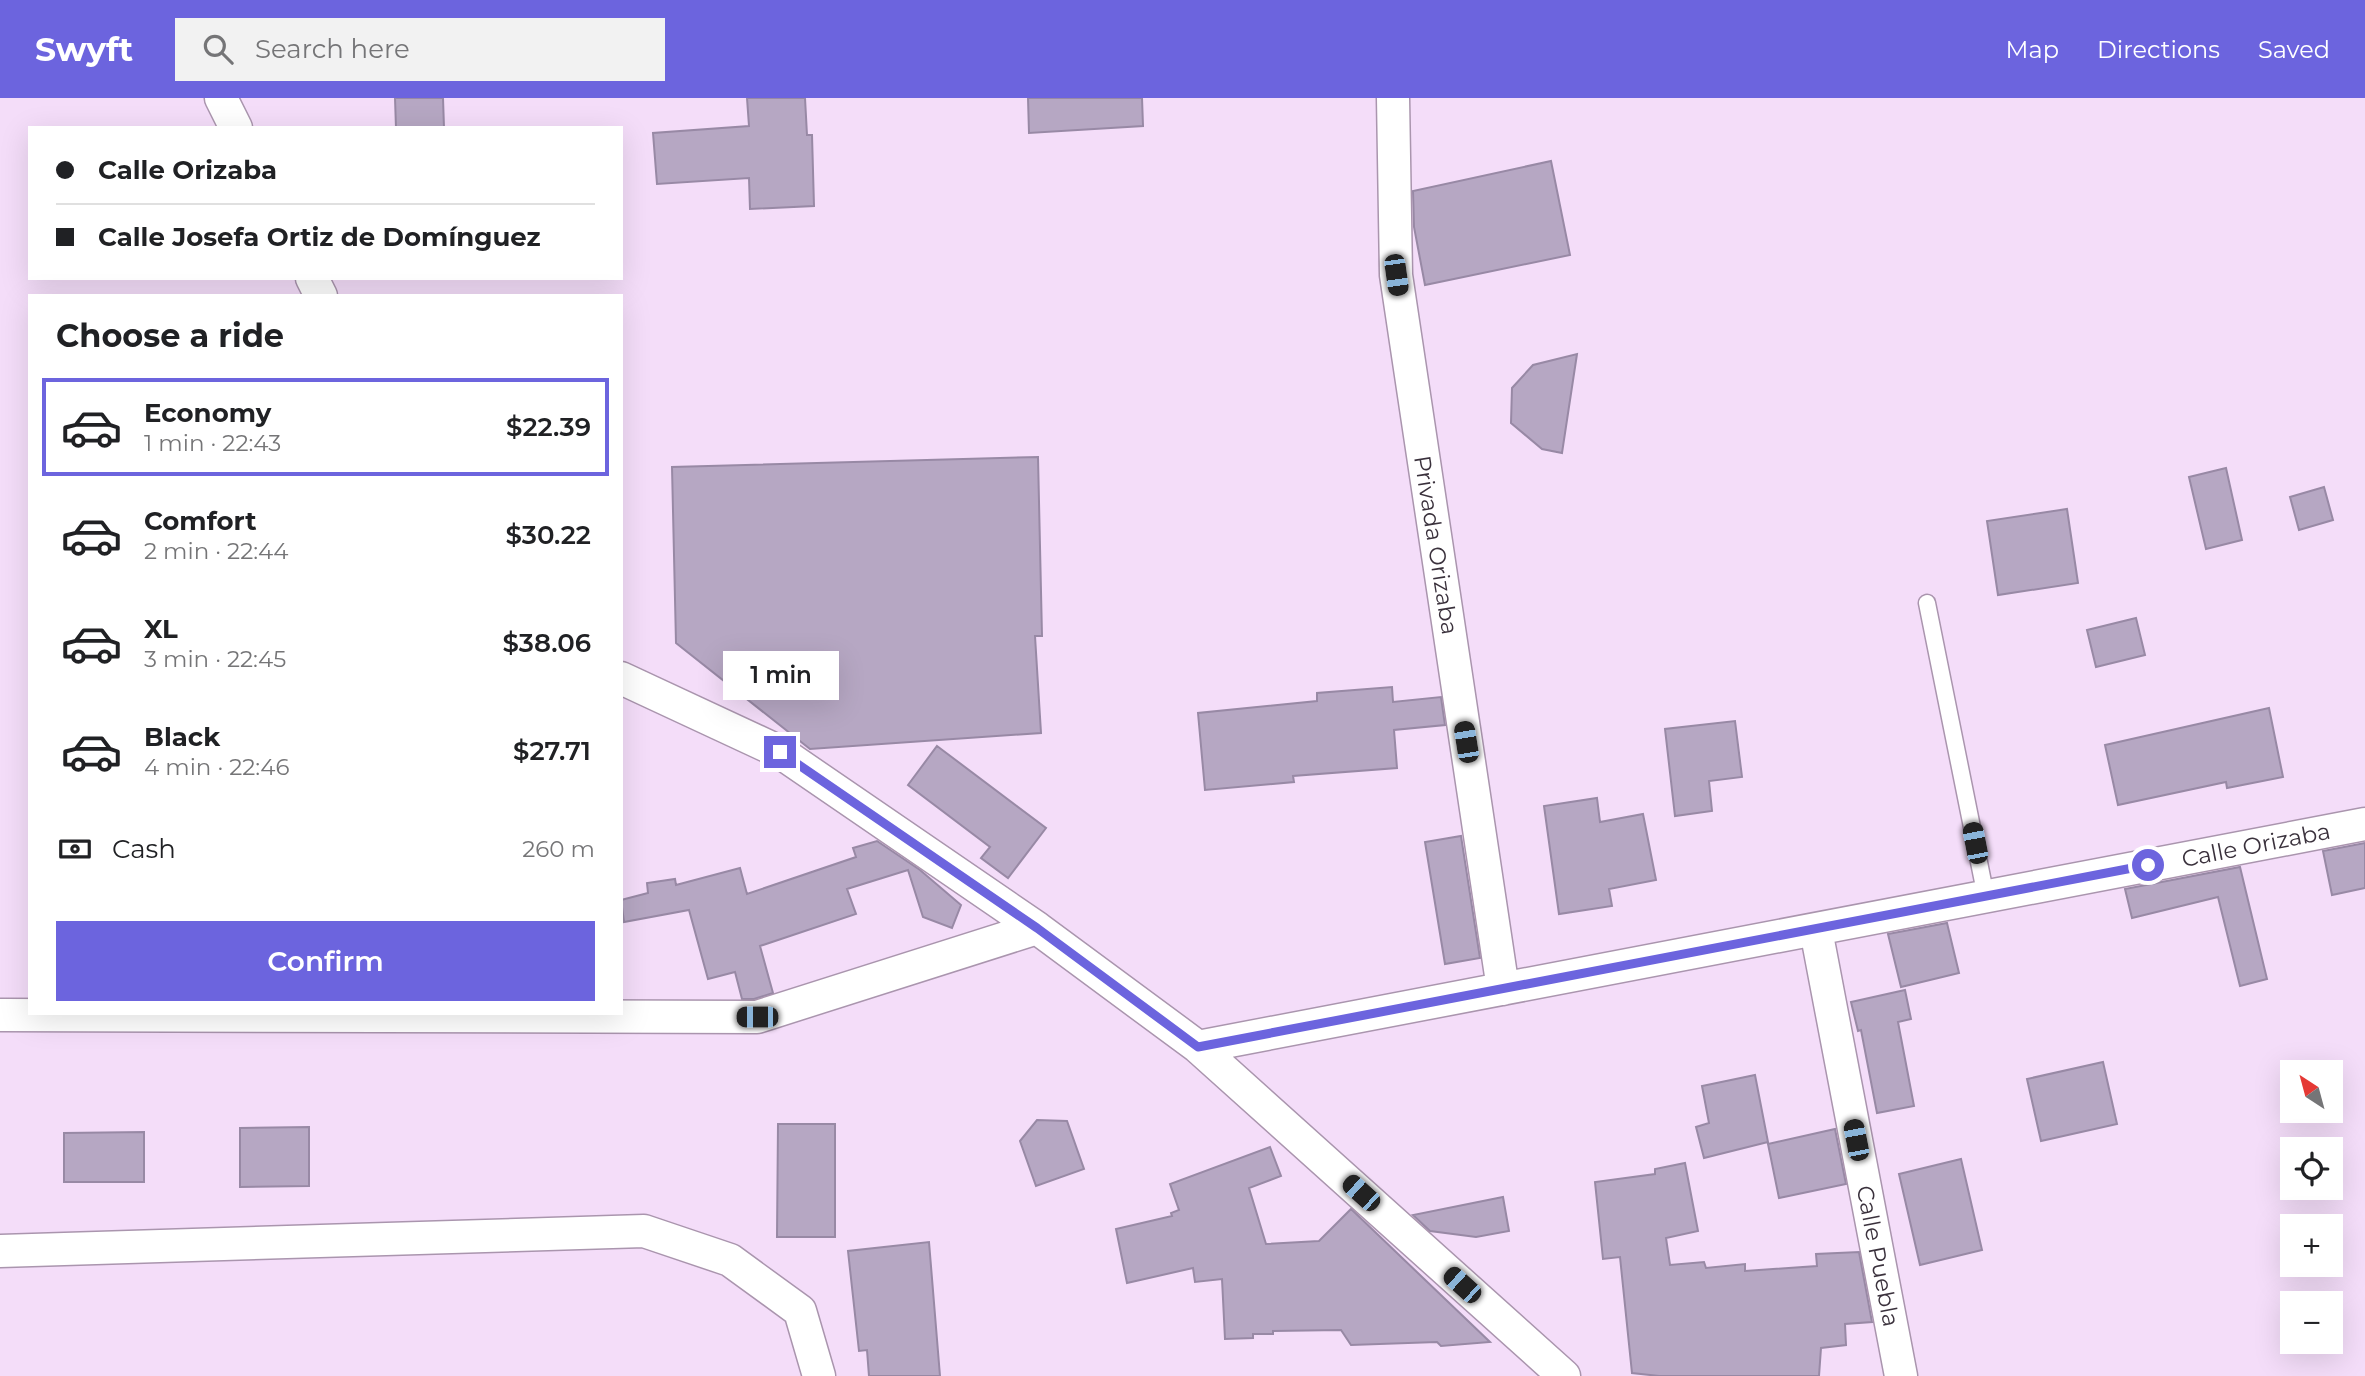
<!DOCTYPE html>
<meta charset="utf-8">
<style>
:root{--surface:#fff;--page:#f2f2f2;--text:#202124;--muted:#757577;--line:#e0e0e0;--accent:#6c64de}
body{margin:0;font-family:Montserrat,sans-serif;background:var(--page);color:var(--text);height:100vh;display:flex;flex-direction:column;font-size:26px;white-space:nowrap}
*{box-sizing:border-box;margin:0}
p{font-size:23px;color:var(--muted)}
.icon{flex:none;width:38px;height:38px;fill:none;stroke:currentColor;stroke-width:2;stroke-linecap:round;stroke-linejoin:round}
.map{position:relative;flex:1;overflow:hidden}
.details{position:absolute;left:28px;top:196px;width:595px;height:721px;display:flex;flex-direction:column;background:var(--surface);border-radius:0px;box-shadow:0 7px 28px #0002}
.details>*{flex:none}
.hud{position:absolute;left:28px;top:28px;width:595px;height:154px;border-radius:0px;box-shadow:0 7px 28px #0002;display:grid;align-content:center;height:154px;padding:0 28px;background:var(--surface)}
.needle{width:46px;rotate:324deg}
.tools{position:absolute;left:2280px;top:962px;display:grid;gap:14px}
.tools a{display:grid;place-items:center;width:63px;height:63px;border-radius:0px;background:var(--surface);box-shadow:0 7px 28px #0002;font-size:35px}
.end{position:absolute;width:32px;height:32px;margin:-16px;border:9px solid #6c64de;background:#fff;box-shadow:0 0 0 4px #fff}
.from{border-radius:50%}
.bubble{position:absolute;height:49px;border-radius:0px;background:var(--surface);box-shadow:0 7px 28px #0002;font-size:23px;font-weight:600;line-height:49px;text-align:center}
.car{position:absolute;width:21px;height:42px;margin:-21px -10px;border-radius:9px;box-shadow:0 0 5px 2px #0007;background:linear-gradient(#222 24%,#8ab4d8 0 40%,#222 0 76%,#8ab4d8 0 86%,#222 0)}
.hud b{display:flex;align-items:center;gap:24px;height:66px;font-size:26px}
.hud b+b{border-top:2px solid var(--line)}
.hud i{width:18px;height:18px;background:var(--text)}
ul{padding:0;list-style:none}
li{display:flex;align-items:center;gap:21px;height:98px;margin:0 14px 10px;padding:0 14px;border:4px solid transparent;border-radius:0px}
li div{flex:1}
li b{display:block;font-size:26px}
li em{font-style:normal;font-weight:600}
li.active{border-color:var(--accent)}
li>.icon{width:63px;height:63px;stroke-width:1.5}
h2{padding:0 28px;font-size:32px;line-height:84px}
.pay{display:flex;align-items:center;gap:18px;height:77px;padding:0 28px;font-size:26px}
.pay p{margin-inline-start:auto}
.cta{display:flex;gap:14px;margin-top:auto;padding:14px 28px}
.cta a{flex:1;height:80px;border-radius:0px;background:var(--accent);color:#fff;font-size:28px;font-weight:600;line-height:80px;text-align:center}
header{display:flex;align-items:center;gap:42px;box-sizing:border-box;height:98px;padding:0 35px;background:var(--accent);color:#fff}
header strong{font-size:33px}
nav{display:flex;gap:38px;margin-inline-start:auto;font-size:24px}
.search{width:490px;height:63px;background:var(--page);display:flex;align-items:center;gap:18px;box-sizing:border-box;padding:0 24px;border-radius:0px;color:var(--muted);font-size:26px}
.map>svg:first-child{display:block}
</style>
<header>
<strong>Swyft</strong>
<div class="search"><svg class="icon" aria-label="search" viewBox="0 0 24 24"><circle cx="10" cy="10" r="6"/><path d="M15 15l6 6"/></svg>Search here</div>
<nav><a>Map</a><a>Directions</a><a>Saved</a></nav>
</header>
<div class="map">
<svg width="2365" height="1278" viewBox="0 0 2365 1278">
<rect width="100%" height="100%" fill="#f4ddf9"/>
<path fill="#b6a7c3" stroke="#9889a5" stroke-width="2" d="M 395,0 L 443,0 L 444,30 L 396,30 Z
M 747,0 L 805,0 L 807,37 L 812,37 L 814,108 L 750,111 L 749,80 L 657,86 L 653,35 L 749,28 Z
M 1028,0 L 1142,0 L 1143,28 L 1029,35 Z
M 1551,63 L 1570,157 L 1425,187 L 1414,129 L 1413,93 Z
M 1577,256 L 1562,355 L 1542,351 L 1511,325 L 1512,290 L 1533,267 Z
M 1038,359 L 1042,538 L 1035,538 L 1041,635 L 810,651 L 676,545 L 672,369 Z
M 2226,370 L 2242,442 L 2206,451 L 2189,379 Z
M 2324,389 L 2333,422 L 2299,432 L 2290,399 Z
M 2067,411 L 2078,485 L 1998,497 L 1987,423 Z
M 2136,520 L 2145,557 L 2096,569 L 2087,532 Z
M 1392,589 L 1393,604 L 1441,599 L 1445,627 L 1394,632 L 1397,670 L 1293,678 L 1294,684 L 1205,692 L 1198,615 L 1317,603 L 1317,595 Z
M 2269,610 L 2283,679 L 2227,690 L 2226,684 L 2118,707 L 2105,647 Z
M 1735,623 L 1742,679 L 1709,683 L 1712,713 L 1675,718 L 1665,631 Z
M 937,648 L 1046,730 L 1008,780 L 981,760 L 990,749 L 908,687 Z
M 1597,700 L 1600,724 L 1643,716 L 1656,782 L 1609,791 L 1612,808 L 1559,816 L 1544,708 Z
M 1461,738 L 1480,860 L 1445,866 L 1425,744 Z
M 877,743 L 920,772 L 961,807 L 952,830 L 923,819 L 908,772 L 847,791 L 856,816 L 760,848 L 773,895 L 754,901 L 742,901 L 735,874 L 708,881 L 689,812 L 624,824 L 621,802 L 648,795 L 647,785 L 675,781 L 676,787 L 740,770 L 747,796 L 856,759 L 853,750 Z
M 2365,745 L 2365,790 L 2332,797 L 2323,753 Z
M 2240,769 L 2267,881 L 2240,888 L 2218,799 L 2132,820 L 2125,791 Z
M 1947,825 L 1959,875 L 1901,889 L 1888,836 Z
M 1905,892 L 1911,921 L 1898,924 L 1914,1008 L 1877,1015 L 1861,932 L 1858,933 L 1851,904 Z
M 2103,964 L 2117,1026 L 2041,1043 L 2027,981 Z
M 1755,977 L 1768,1044 L 1704,1060 L 1696,1029 L 1709,1025 L 1702,988 Z
M 1037,1022 L 1067,1023 L 1084,1071 L 1036,1088 L 1020,1043 Z
M 778,1026 L 835,1026 L 835,1139 L 777,1139 Z
M 309,1029 L 309,1088 L 240,1089 L 240,1030 Z
M 1835,1031 L 1846,1086 L 1779,1100 L 1768,1046 Z
M 144,1034 L 144,1084 L 64,1084 L 64,1035 Z
M 1270,1049 L 1281,1078 L 1249,1090 L 1266,1146 L 1319,1143 L 1351,1111 L 1490,1244 L 1441,1248 L 1437,1244 L 1351,1247 L 1341,1232 L 1273,1233 L 1273,1236 L 1253,1236 L 1253,1240 L 1225,1241 L 1222,1181 L 1195,1184 L 1193,1170 L 1127,1185 L 1116,1131 L 1172,1118 L 1171,1115 L 1179,1112 L 1170,1086 Z
M 1961,1061 L 1982,1152 L 1920,1167 L 1899,1076 Z
M 1685,1065 L 1698,1133 L 1666,1140 L 1670,1167 L 1704,1164 L 1706,1170 L 1745,1166 L 1745,1173 L 1817,1168 L 1816,1156 L 1859,1154 L 1872,1224 L 1845,1226 L 1846,1247 L 1821,1250 L 1819,1278 L 1659,1278 L 1632,1275 L 1620,1159 L 1603,1161 L 1595,1084 L 1655,1076 L 1655,1071 Z
M 1503,1099 L 1509,1133 L 1476,1139 L 1430,1133 L 1413,1117 Z
M 929,1144 L 940,1278 L 869,1278 L 867,1252 L 859,1253 L 848,1153 Z"/>
<g fill="none" stroke-linecap="round" stroke-linejoin="round">
<g stroke="#aa95ae" stroke-width="19">
<path id="service" d="M 1927,505 L 1986,799"/>
</g>
<g stroke="#aa95ae" stroke-width="35">
<path id="minor" d="M 221,0 L 236,30
M 1393,0 L 1396,177 L 1503,891
M 312,180 L 321,198
M 621,580 L 780,654 L 1037,830 L 1198,949 L 1564,1278
M 1816,832 L 1901,1278
M 0,917 L 757,919 L 1037,830
M 1198,949 L 2365,726
M 0,1153 L 644,1133 L 730,1162 L 800,1213 L 819,1278"/>
</g>
<use href="#service" stroke="#fff" stroke-width="16"/>
<use href="#minor" stroke="#fff" stroke-width="32"/>
</g>
<g fill="none" stroke-linecap="round" stroke-linejoin="round">
<path stroke="#6c64de" stroke-width="9" d="M 780,654 L 1037,830 L 1198,949 L 2148,767"/>
</g>
<g text-anchor="middle" stroke-width="6" stroke-linejoin="round" paint-order="stroke">
<g font-size="23" fill="#3a313c" stroke="#fff">
<text transform="translate(1436 447) rotate(81)" y="8">Privada Orizaba</text>
<text transform="translate(2256 747) rotate(-11)" y="8">Calle Orizaba</text>
<text transform="translate(1878 1158) rotate(79)" y="8">Calle Puebla</text>
</g>
</g>
</svg>
<div class="tools">
<a><svg class="needle" viewBox="-14 -14 28 28"><path d="M0-13l5 13h-10z" fill="#e53935"/><path d="M0 13l5-13h-10z" fill="#757577"/></svg></a>
<a><svg class="icon" aria-label="locate" viewBox="0 0 24 24"><circle cx="12" cy="12" r="6"/><path d="M12 2v4M12 18v4M2 12h4M18 12h4"/></svg></a>
<a>+</a>
<a>−</a>
</div>
<i class="end from" style="left:2148px;top:767px"></i>
<i class="end" style="left:780px;top:654px"></i>
<div class="bubble" style="left:723px;top:553px;width:116px">1 min</div>
<i class="car" style="left:1396px;top:177px;rotate:172deg"></i>
<i class="car" style="left:1466px;top:644px;rotate:351deg"></i>
<i class="car" style="left:1975px;top:745px;rotate:349deg"></i>
<i class="car" style="left:757px;top:919px;rotate:270deg"></i>
<i class="car" style="left:1856px;top:1042px;rotate:349deg"></i>
<i class="car" style="left:1361px;top:1095px;rotate:312deg"></i>
<i class="car" style="left:1462px;top:1187px;rotate:312deg"></i>
<div class="hud">
<b><i class="from"></i>Calle Orizaba</b>
<b><i></i>Calle Josefa Ortiz de Domínguez</b>
</div>
<section class="details">
<h2>Choose a ride</h2>
<ul>
<li class="active"><svg class="icon" aria-label="car" viewBox="0 0 24 24"><path d="M5 17H2v-5l4-1 3-4h7l3 4 3 1v5h-3M9 17h6M6 11h13"/><circle cx="7" cy="17" r="2"/><circle cx="17" cy="17" r="2"/></svg><div><b>Economy</b><p>1 min · 22:43</p></div><em>$22.39</em></li>
<li><svg class="icon" aria-label="car" viewBox="0 0 24 24"><path d="M5 17H2v-5l4-1 3-4h7l3 4 3 1v5h-3M9 17h6M6 11h13"/><circle cx="7" cy="17" r="2"/><circle cx="17" cy="17" r="2"/></svg><div><b>Comfort</b><p>2 min · 22:44</p></div><em>$30.22</em></li>
<li><svg class="icon" aria-label="car" viewBox="0 0 24 24"><path d="M5 17H2v-5l4-1 3-4h7l3 4 3 1v5h-3M9 17h6M6 11h13"/><circle cx="7" cy="17" r="2"/><circle cx="17" cy="17" r="2"/></svg><div><b>XL</b><p>3 min · 22:45</p></div><em>$38.06</em></li>
<li><svg class="icon" aria-label="car" viewBox="0 0 24 24"><path d="M5 17H2v-5l4-1 3-4h7l3 4 3 1v5h-3M9 17h6M6 11h13"/><circle cx="7" cy="17" r="2"/><circle cx="17" cy="17" r="2"/></svg><div><b>Black</b><p>4 min · 22:46</p></div><em>$27.71</em></li>
</ul>
<div class="pay"><svg class="icon" aria-label="cash" viewBox="0 0 24 24"><path d="M3 7h18v10H3z"/><circle cx="12" cy="12" r="2"/></svg>Cash<p>260 m</p></div>
<div class="cta"><a>Confirm</a></div>
</section>
</div>
